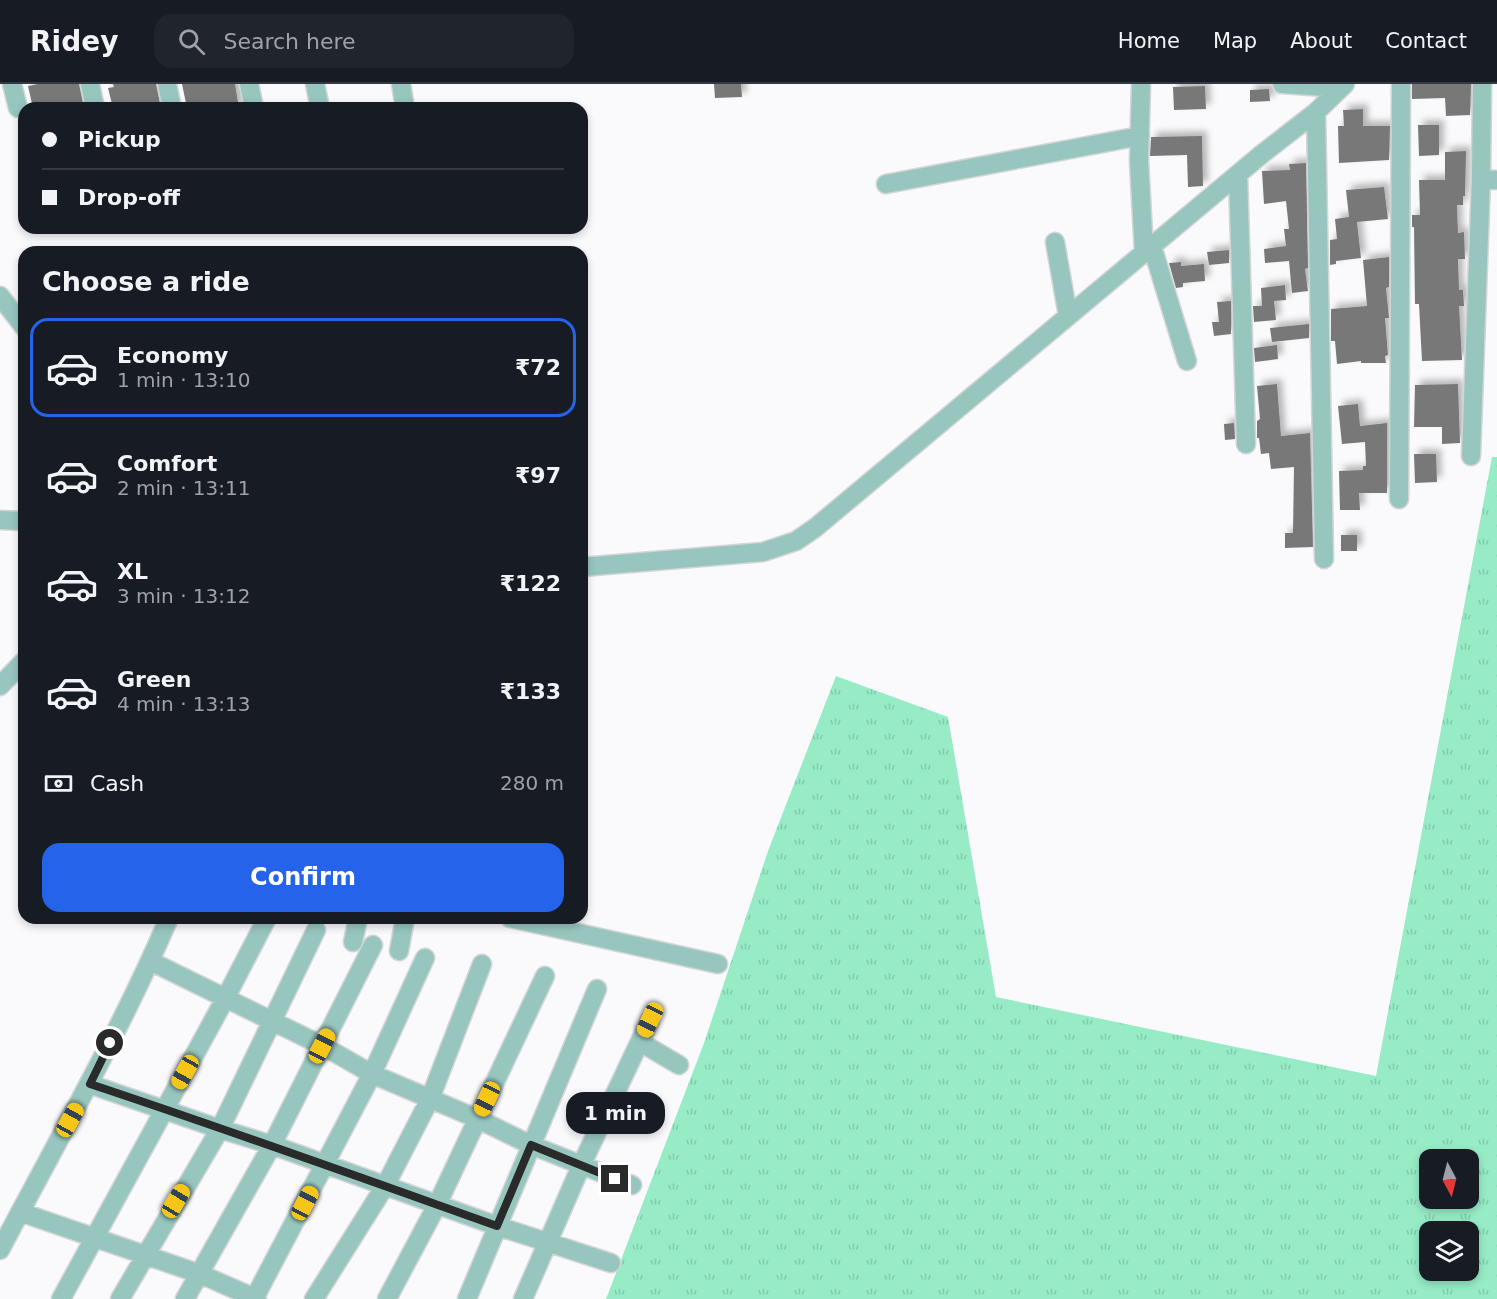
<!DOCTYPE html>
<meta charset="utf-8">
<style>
:root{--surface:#171b24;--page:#20242c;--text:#f1f3f6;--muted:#9ea1a6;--line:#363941;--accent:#2563eb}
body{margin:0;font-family:"DejaVu Sans",sans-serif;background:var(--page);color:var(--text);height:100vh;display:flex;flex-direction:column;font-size:22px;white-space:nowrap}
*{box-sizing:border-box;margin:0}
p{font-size:20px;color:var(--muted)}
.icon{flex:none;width:33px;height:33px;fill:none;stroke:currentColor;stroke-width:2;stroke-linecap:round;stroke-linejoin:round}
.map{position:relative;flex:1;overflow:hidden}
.panel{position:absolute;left:18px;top:162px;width:570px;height:678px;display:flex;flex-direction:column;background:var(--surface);border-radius:18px;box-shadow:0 3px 9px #0003}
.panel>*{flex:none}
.top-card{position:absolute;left:18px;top:18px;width:570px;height:132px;border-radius:18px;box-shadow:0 3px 9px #0003;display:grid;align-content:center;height:132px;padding:0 24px;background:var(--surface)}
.needle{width:39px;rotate:173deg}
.controls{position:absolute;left:1419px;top:1065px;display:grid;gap:12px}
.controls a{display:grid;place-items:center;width:60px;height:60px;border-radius:12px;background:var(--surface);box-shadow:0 3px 9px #0003;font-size:30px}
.end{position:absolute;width:27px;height:27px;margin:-14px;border:8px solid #292a2a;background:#fff;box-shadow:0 0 0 3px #fff}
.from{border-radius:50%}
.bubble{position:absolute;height:42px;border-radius:18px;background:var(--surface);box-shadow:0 3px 9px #0003;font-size:20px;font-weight:600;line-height:42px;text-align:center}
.car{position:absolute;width:18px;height:36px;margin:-18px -9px;border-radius:8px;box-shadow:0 0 4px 2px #0007;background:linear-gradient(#f5c518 24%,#345 0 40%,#f5c518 0 76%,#345 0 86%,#f5c518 0)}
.top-card b{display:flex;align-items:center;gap:21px;height:57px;font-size:22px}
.top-card b+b{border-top:2px solid var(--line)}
.top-card i{width:15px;height:15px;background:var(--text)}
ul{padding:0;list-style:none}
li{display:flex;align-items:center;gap:18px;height:99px;margin:0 12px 9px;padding:0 12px;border:3px solid transparent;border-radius:18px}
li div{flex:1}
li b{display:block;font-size:22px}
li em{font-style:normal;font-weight:600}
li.active{border-color:var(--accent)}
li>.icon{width:54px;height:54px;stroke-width:1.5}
h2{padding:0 24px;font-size:27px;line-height:72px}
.pay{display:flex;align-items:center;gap:15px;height:66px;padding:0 24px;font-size:22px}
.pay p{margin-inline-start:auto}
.cta{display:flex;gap:12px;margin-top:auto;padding:12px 24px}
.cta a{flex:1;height:69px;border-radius:18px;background:var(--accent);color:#fff;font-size:24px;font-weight:600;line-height:69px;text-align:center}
header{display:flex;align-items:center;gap:36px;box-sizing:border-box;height:84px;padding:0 30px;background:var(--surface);border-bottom:2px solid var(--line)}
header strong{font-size:28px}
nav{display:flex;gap:33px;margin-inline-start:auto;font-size:21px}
.search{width:420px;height:54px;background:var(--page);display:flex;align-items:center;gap:15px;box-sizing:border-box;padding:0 21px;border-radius:18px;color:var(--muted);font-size:22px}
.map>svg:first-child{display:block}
</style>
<header>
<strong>Ridey</strong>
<div class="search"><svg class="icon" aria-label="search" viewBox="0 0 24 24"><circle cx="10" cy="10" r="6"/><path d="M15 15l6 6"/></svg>Search here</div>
<nav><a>Home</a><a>Map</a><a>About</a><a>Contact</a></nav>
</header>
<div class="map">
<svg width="1497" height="1215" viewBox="0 0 1497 1215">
<defs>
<pattern id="grass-tufts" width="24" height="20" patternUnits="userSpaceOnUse" patternTransform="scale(1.5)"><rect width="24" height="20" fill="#97ecc6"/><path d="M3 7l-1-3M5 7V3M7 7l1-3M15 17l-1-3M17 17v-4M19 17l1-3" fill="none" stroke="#82cbaa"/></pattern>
<filter id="shadow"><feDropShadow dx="5" dy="-5" stdDeviation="3" flood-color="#0004"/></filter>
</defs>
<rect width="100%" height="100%" fill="#fafafc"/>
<path fill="url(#grass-tufts)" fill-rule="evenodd" d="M 1492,373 L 1497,373 L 1497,1215 L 606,1215 L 704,959 L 768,767 L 836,592 L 948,633 L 996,913 L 1376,992 ZM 1430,1076 L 1468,1076 L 1468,1114 L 1430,1114 ZM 1430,1148 L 1468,1148 L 1468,1186 L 1430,1186 Z"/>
<path fill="#797879" filter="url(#shadow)" d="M 38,0 L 79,0 L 84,24 L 33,24 L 28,2 Z
M 113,0 L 156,0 L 161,24 L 113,24 L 108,4 L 114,3 Z
M 182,0 L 235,0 L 239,24 L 187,24 Z
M 714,0 L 741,0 L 742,13 L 715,14 Z
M 1412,0 L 1471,0 L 1470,31 L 1446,32 L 1445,14 L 1412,15 Z
M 1205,2 L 1206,25 L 1174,26 L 1173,3 Z
M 1269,5 L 1270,17 L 1250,18 L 1250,6 Z
M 1363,25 L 1363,42 L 1390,42 L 1389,76 L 1339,79 L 1338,42 L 1344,42 L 1343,26 Z
M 1418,41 L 1439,41 L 1439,71 L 1419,72 Z
M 1202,52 L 1203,102 L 1188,103 L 1187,71 L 1150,72 L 1151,53 Z
M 1466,67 L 1465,112 L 1463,112 L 1463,121 L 1457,121 L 1458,149 L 1464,148 L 1465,175 L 1458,175 L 1459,206 L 1463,206 L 1464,222 L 1459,222 L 1462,276 L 1422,277 L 1419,220 L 1415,220 L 1414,143 L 1412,143 L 1412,131 L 1420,131 L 1419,96 L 1445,96 L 1445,68 Z
M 1306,79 L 1308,184 L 1305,185 L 1308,207 L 1292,209 L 1289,177 L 1265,179 L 1264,165 L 1286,162 L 1284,145 L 1289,145 L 1286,117 L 1264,120 L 1262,87 L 1290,86 L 1289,80 Z
M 1384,103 L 1388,135 L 1357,138 L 1361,174 L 1336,177 L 1336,180 L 1330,181 L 1330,156 L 1337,155 L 1335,135 L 1349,133 L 1346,106 Z
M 1229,166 L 1229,179 L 1209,181 L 1207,168 Z
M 1389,173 L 1389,203 L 1386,204 L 1389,234 L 1385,234 L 1388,271 L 1385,272 L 1386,279 L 1361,279 L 1361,277 L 1337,280 L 1335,257 L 1331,257 L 1331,225 L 1367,222 L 1363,176 Z
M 1181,178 L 1181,182 L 1204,180 L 1205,197 L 1183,199 L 1183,203 L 1176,204 L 1169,179 Z
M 1285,201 L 1286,216 L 1274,217 L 1276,236 L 1254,238 L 1253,222 L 1262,222 L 1261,204 Z
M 1231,217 L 1231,250 L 1214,252 L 1212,238 L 1219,238 L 1217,218 Z
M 1309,240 L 1309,254 L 1272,258 L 1270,244 Z
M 1277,261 L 1278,275 L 1255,278 L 1254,264 Z
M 1277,300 L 1281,352 L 1310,349 L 1313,463 L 1285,464 L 1285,449 L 1293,449 L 1294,383 L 1271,385 L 1269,369 L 1261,370 L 1259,354 L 1257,354 L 1257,337 L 1260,335 L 1257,302 Z
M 1458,300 L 1460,359 L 1442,360 L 1442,343 L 1414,343 L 1415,301 Z
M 1358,320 L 1360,342 L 1387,339 L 1387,409 L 1359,409 L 1360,426 L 1340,426 L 1339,387 L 1363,386 L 1363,382 L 1366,382 L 1365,358 L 1342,360 L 1338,322 Z
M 1234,339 L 1235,355 L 1225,356 L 1224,340 Z
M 1414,370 L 1436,370 L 1437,398 L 1415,399 Z
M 1341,451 L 1357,451 L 1357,467 L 1341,467 Z"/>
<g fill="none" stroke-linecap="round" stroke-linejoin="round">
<g stroke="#d4d5d6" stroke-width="21">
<path id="minor" d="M 12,0 L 18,24
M 90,0 L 95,24
M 167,0 L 172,24
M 249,0 L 254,24
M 315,0 L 320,24
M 401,0 L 405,24
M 1141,0 L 1139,77 L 1144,169
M 1282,0 L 1340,4
M 1482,0 L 1481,95 L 1497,96
M 1316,28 L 1324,475
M 1238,90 L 1246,360
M 886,100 L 1140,52
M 1055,158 L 1068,232
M 1152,162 L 1187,277
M 0,212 L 24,243
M 1471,372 L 1481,95
M 1399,415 L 1401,0
M 0,436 L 24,437
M 582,483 L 763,468 L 796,457 L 815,444 L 1262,70 L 1316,28 L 1345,0
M 0,602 L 24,577
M 510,834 L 718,880
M 353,858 L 358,834
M 399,867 L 405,834
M 150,877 L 323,962 L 372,990 L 478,1035 L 531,1061 L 632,1101
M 640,958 L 679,981
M 89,1000 L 220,1045 L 272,1061 L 497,1142 L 611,1179
M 20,1128 L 200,1190 L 257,1215
M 0,1166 C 58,1056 120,948 169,834
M 61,1215 L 225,915 L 267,834
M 120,1215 L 220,1045 L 316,846
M 185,1215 L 272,1061 L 373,861
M 254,1215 L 372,990 L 425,874
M 314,1215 L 385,1102 L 430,1015 L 482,880
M 387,1215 L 437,1121 L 545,892
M 467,1215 L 597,905
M 523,1215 L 581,1082 L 650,936"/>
</g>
<use href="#minor" stroke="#97c6be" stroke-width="18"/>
</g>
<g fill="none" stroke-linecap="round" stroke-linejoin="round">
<path stroke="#292a2a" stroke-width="8" d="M 110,959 L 90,1000 C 226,1045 362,1094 497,1142 L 531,1061 L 615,1095"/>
</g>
</svg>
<div class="controls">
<a><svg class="needle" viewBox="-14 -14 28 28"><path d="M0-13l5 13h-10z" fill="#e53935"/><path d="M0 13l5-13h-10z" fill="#9ea1a6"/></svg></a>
<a><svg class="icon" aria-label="layers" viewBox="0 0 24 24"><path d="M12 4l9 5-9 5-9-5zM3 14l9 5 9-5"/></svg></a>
</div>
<i class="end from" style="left:110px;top:959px"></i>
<i class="end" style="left:615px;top:1095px"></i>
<div class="bubble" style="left:566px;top:1008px;width:99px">1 min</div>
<i class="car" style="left:650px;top:936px;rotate:205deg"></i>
<i class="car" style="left:322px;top:962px;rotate:27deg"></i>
<i class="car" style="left:185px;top:988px;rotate:209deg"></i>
<i class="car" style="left:487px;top:1015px;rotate:205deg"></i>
<i class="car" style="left:70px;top:1036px;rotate:29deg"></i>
<i class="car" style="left:176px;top:1117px;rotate:31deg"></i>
<i class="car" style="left:305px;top:1119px;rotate:28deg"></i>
<div class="top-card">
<b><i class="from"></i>Pickup</b>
<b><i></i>Drop-off</b>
</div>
<section class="panel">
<h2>Choose a ride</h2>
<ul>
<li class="active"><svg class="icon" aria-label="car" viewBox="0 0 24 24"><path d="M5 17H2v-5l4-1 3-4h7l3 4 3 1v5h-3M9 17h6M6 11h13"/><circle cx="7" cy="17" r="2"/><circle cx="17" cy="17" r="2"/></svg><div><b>Economy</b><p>1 min · 13:10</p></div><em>₹72</em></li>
<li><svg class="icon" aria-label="car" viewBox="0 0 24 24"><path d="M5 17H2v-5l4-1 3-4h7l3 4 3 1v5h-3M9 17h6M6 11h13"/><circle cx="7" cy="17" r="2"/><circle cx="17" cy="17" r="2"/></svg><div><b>Comfort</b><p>2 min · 13:11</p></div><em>₹97</em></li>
<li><svg class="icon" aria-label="car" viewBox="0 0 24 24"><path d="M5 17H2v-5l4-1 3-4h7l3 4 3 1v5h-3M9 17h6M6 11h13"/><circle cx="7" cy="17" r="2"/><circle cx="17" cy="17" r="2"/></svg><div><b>XL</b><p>3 min · 13:12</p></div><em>₹122</em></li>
<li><svg class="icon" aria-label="car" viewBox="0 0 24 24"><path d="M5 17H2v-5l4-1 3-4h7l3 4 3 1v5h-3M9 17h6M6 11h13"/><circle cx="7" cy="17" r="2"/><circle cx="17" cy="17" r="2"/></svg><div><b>Green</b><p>4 min · 13:13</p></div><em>₹133</em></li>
</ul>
<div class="pay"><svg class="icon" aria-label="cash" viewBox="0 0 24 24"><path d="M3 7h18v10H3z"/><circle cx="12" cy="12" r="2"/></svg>Cash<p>280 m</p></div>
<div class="cta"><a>Confirm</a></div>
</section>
</div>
